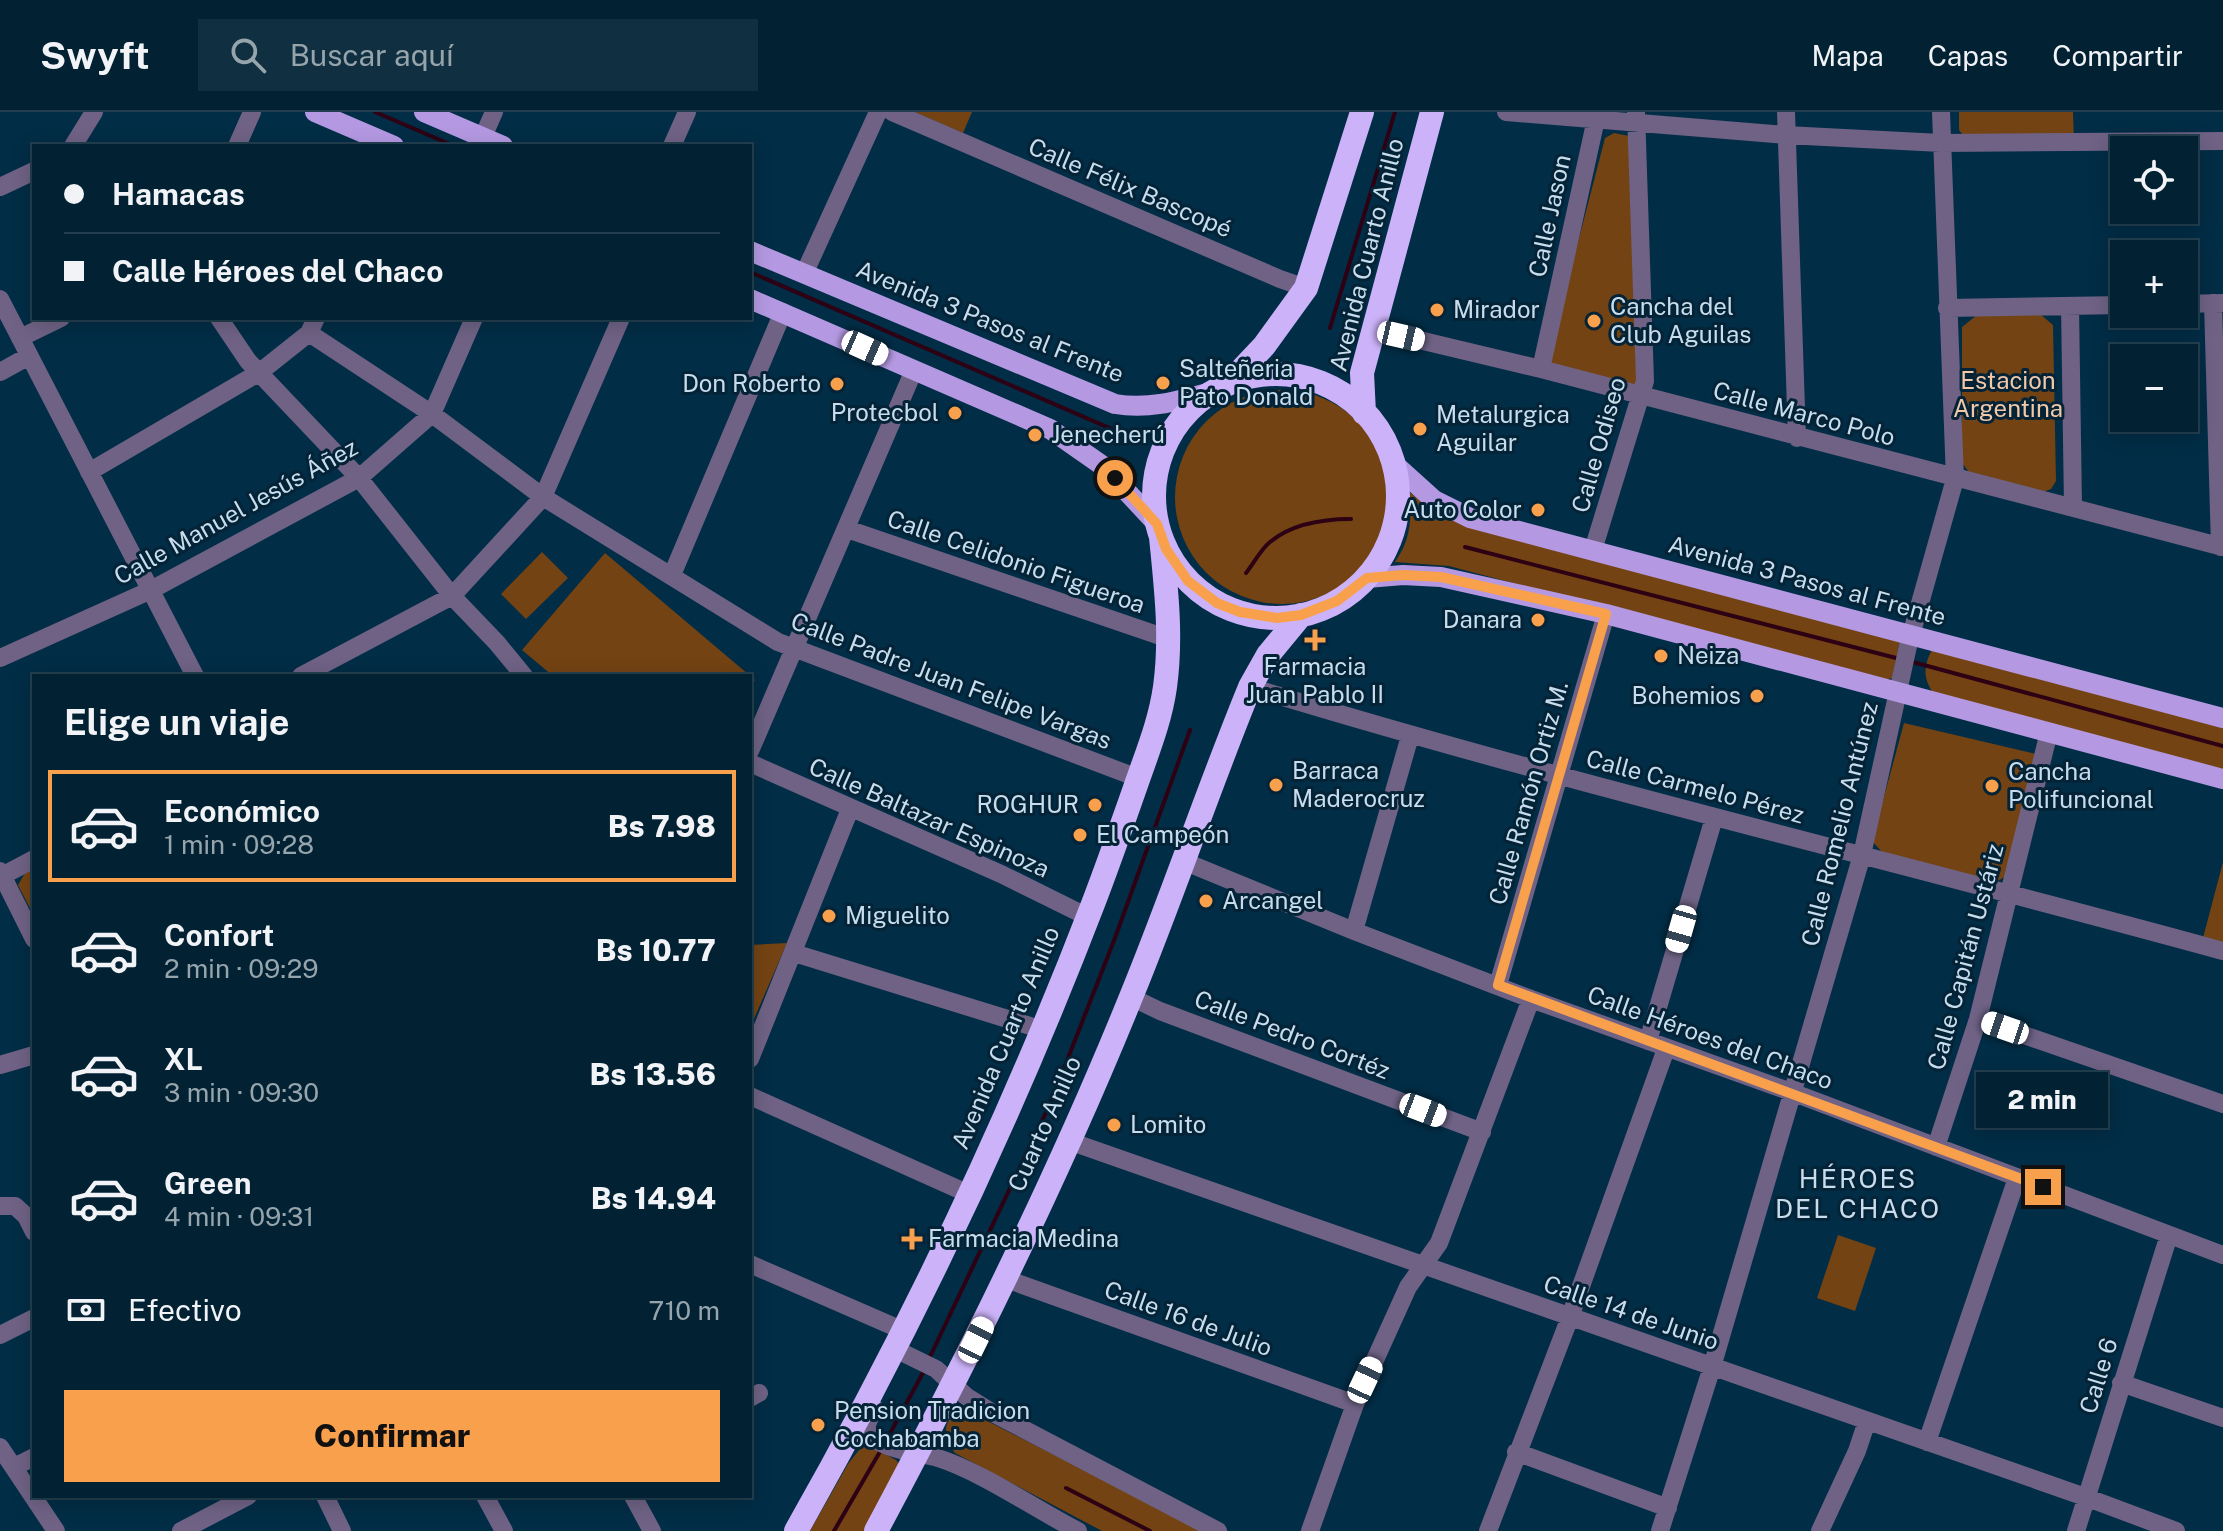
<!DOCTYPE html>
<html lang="es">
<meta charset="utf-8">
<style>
:root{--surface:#022234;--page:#102f40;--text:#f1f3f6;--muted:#96a4ac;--line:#233f4f;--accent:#f9a04d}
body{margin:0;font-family:"Public Sans",sans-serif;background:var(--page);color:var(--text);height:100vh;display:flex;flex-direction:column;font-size:30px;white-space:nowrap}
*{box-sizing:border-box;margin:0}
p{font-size:26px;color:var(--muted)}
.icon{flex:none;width:44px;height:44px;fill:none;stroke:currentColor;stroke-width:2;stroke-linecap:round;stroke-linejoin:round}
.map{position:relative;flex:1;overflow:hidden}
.drawer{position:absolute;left:32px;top:562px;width:720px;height:824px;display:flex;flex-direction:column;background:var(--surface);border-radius:0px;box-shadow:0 4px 20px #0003,0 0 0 2px var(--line)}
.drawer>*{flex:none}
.guide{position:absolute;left:32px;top:32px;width:720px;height:176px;border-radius:0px;box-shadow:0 4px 20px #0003,0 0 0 2px var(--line);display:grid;align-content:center;height:176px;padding:0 32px;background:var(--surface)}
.controls{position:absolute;left:2110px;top:24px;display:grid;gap:16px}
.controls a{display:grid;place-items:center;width:88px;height:88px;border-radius:0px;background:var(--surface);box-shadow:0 4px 20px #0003,0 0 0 2px var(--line);font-size:40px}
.end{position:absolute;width:36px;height:36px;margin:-18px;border:10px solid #f9a04d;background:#111;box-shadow:0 0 0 4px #111}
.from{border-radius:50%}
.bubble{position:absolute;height:56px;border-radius:0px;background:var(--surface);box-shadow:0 4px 20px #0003,0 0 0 2px var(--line);font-size:26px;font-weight:800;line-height:56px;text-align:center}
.car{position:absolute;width:24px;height:48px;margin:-24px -12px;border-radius:10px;box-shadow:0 0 6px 2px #0007;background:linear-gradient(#fff 24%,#345 0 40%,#fff 0 76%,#345 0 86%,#fff 0)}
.guide b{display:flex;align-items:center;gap:28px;height:76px;font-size:30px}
.guide b+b{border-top:2px solid var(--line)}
.guide i{width:20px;height:20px;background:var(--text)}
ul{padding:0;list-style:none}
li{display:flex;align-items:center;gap:24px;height:112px;margin:0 16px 12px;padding:0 16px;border:4px solid transparent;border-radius:0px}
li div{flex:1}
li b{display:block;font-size:30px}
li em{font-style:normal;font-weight:800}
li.active{border-color:var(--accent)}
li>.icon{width:72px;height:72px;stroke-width:1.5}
h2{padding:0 32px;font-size:36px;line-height:96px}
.pay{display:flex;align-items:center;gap:20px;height:88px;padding:0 32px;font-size:30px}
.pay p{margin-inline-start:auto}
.primary-button{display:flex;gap:16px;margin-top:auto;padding:16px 32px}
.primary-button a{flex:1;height:92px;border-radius:0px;background:var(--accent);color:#111;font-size:32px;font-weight:800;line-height:92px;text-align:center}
header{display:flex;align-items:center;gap:48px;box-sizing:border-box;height:112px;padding:0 40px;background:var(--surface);border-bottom:2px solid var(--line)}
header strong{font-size:38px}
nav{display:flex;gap:44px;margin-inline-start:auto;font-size:28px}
.search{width:560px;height:72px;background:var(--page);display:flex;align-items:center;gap:20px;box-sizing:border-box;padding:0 28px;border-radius:0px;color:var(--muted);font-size:30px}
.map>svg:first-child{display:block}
</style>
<header>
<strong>Swyft</strong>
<div class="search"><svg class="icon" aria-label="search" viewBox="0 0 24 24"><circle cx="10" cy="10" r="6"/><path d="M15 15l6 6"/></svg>Buscar aquí</div>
<nav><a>Mapa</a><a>Capas</a><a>Compartir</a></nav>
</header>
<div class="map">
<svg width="2223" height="1419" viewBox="0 0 2223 1419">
<rect width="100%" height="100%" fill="#022d46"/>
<path fill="#734313" d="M 914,0 L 972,0 L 963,21 Z
M 1959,0 L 2073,0 L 2074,29 L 1966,27 L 1959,18 Z
M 1614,21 L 1629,24 L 1640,264 L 1634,274 L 1550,253 L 1549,242 L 1605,26 Z
M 2040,202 L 2053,213 L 2056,369 L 2051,377 L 2043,380 L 1969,360 L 1962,351 L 1962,215 L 1977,203 Z
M1175 385a107 107 0 1 1 214 0a107 107 0 1 1-214 0Z
M 1409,380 L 1447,407 L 1900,528 L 1892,566 L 1882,569 L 1449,454 L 1395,450 C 1411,427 1412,407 1409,380 Z
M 542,440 L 568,466 L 526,507 L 501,482 Z
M 605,441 L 755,568 L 750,574 L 750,564 L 553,564 L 522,538 Z
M 1932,538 L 2223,612 L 2223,658 L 1934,582 C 1923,567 1923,554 1932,538 Z
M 1904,611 L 2040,643 L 2008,763 L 1996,770 L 1882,740 L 1872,729 Z
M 2223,750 L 2223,831 L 2203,826 Z
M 34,757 L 34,804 L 18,773 L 25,761 Z
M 787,831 L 750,916 L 750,833 Z
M 1838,1123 L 1876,1136 L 1855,1199 L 1817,1186 Z
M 958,1299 L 968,1299 L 1202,1419 L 1102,1419 L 955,1341 C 944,1326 941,1311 958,1299 Z
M 863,1333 L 868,1333 L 896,1348 L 900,1353 L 866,1419 L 810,1419 L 848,1352 Z"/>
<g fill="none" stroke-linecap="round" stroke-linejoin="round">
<path stroke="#2d0113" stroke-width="4" d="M 375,0 L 454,34
M 750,160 L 1144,331
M 1330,216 L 1395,0
M 1465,435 L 1900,547
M 1246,461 C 1254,451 1261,437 1270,430 C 1293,411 1323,407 1351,407
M 1909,549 L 2223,634
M 928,1249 L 1050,992 L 1115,826 L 1190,618
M 887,1327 L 925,1257
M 1066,1376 L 1150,1419
M 834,1419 L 881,1338"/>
<path stroke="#6f6285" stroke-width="18" d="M 892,0 L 1280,167 L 1306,176
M 1506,0 L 1786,23 L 1941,31 L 2223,29
M 1786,0 L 1797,326
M 483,25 L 494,0
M 73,34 L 94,0
M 237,34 L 252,0
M 672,34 L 687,0
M 0,75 L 34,59
M 804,162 L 878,0
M 0,187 L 195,564
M 2213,191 L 2220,435
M 2184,192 L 2223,191
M 2070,194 L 2073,395
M 1947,196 L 2124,193
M 219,206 L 248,249 L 359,366 L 452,484 L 497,531 L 524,564
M 1373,217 L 1541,257 L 2223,435
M 309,221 L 432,302 L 543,385 L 778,530 L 1138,666
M 20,226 L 61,206
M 1541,257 L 1596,7
M 0,260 L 29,244
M 89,360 L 260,260 L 309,221 L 316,206
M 847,417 L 1169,527
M 1593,438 L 1645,269 L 1636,0
M 672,463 L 783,200
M 0,546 L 151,478 L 359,366 L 432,302 L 474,206
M 301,564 L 452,484 L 543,385 L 621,206
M 1250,575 C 1571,673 1899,750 2223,839
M 750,639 L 914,258
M 750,651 L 1001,762 L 1088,805
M 1183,749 L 1354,819 L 1531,887 L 1794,981 L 2223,1143
M 0,759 L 34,827
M 0,765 L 34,747
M 1354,819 L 1410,624
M 794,841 L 1043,918
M 1498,873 L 1606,502
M 1131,885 L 1160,899 L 1482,1020
M 1978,907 L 2223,992
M 1648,929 L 1714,706
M 750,947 L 850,697
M 0,953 L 34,943
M 750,984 L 969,1082
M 1069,1029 L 2088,1386 L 2176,1419
M 1936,1035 L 1978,907 L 2049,620
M 0,1094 L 15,1094 L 26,1104 L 34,1120
M 750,1152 L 904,1219
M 1006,1167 L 1355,1292
M 0,1223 L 34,1206
M 895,1237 L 936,1257 L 967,1285 L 991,1300 L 1218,1419
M 2121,1271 L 2223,1306
M 750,1286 L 759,1281
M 874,1295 L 866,1315 C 874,1339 917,1340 938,1346 C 982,1360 1035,1397 1078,1419
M 1927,1330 L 2017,1066
M 0,1335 L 56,1419
M 1516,1340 L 1668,1396
M 14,1355 L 34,1345
M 325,1384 L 342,1419
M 485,1384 L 504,1419
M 633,1384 L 652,1419
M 181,1419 L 248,1384
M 1310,1419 L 1355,1292 L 1408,1175 L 1439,1131 L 1531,887
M 1488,1419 L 1570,1205 L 1666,937
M 1660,1419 L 1712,1255 L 1862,743 L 1908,534 L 1955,367 L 1941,0
M 1820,1419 L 1857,1339 L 1867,1309
M 2076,1419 L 2169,1123"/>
<path stroke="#b499e2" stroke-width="20" d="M 315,0 L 394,34
M 424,0 L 503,34
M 750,139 L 1115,292 C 1151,298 1181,288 1215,279
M 750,187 L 1050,317 L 1103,354 L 1157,412
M 1393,351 L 1434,388 L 1470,406 L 2223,606
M 1367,466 L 1403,463 L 1441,465 L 1606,502 L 2223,667"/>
<path stroke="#ccb3f9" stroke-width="24" d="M1154 384a122 122 0 1 1 244 0a122 122 0 1 1-244 0Z
M 1229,271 L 1264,234 L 1306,176 L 1362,0
M 1364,301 L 1362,261 L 1432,0
M 796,1419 C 910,1218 1010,1008 1093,792 C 1108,753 1122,713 1136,673 C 1147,641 1160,610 1165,575 C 1172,524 1166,476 1161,425
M 876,1419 C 969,1245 1057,1068 1131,885 C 1173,783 1208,677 1250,575 L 1268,543 L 1301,503"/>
</g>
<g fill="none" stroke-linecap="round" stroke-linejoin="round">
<path stroke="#f9a04d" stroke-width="10" d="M 1115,366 L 1157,412 L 1166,437 L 1188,469 L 1217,491 L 1240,500 L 1277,506 L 1301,503 L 1337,489 L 1367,466 L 1403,463 L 1441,465 L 1606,502 L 1498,873 L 2043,1075"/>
</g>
<g fill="#f9a04d" stroke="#042336" stroke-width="3">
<circle cx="1437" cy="198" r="8"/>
<circle cx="1594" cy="209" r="8"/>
<circle cx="1163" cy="271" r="8"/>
<circle cx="837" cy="272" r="8"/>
<circle cx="955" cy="301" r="8"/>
<circle cx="1420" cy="317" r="8"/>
<circle cx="1035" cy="323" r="8"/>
<circle cx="1538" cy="398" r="8"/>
<circle cx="1538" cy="508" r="8"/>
<path d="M1311 516h8v8h8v8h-8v8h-8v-8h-8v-8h8z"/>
<circle cx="1661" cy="544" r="8"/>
<circle cx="1757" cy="584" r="8"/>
<circle cx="1276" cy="673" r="8"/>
<circle cx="1992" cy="674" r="8"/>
<circle cx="1095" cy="693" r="8"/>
<circle cx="1080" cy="723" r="8"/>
<circle cx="1206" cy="789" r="8"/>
<circle cx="829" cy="804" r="8"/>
<circle cx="1114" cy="1013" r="8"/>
<path d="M908 1115h8v8h8v8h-8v8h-8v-8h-8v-8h8z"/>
<circle cx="818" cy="1313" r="8"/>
</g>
<g text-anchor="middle" stroke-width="6" stroke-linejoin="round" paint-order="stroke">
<g font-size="24" fill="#c7dded" stroke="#042336">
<text transform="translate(1130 76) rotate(23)" y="8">Calle Félix Bascopé</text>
<text transform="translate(1550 104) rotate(-78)" y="8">Calle Jason</text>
<text transform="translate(1367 143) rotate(-76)" y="8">Avenida Cuarto Anillo</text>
<text transform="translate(990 210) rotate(22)" y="8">Avenida 3 Pasos al Frente</text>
<text transform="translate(1804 302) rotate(15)" y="8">Calle Marco Polo</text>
<text transform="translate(1599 333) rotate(-74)" y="8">Calle Odiseo</text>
<text transform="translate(236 400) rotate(-29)" y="8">Calle Manuel Jesús Áñez</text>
<text transform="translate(1016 450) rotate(19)" y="8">Calle Celidonio Figueroa</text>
<text transform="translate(1807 469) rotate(15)" y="8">Avenida 3 Pasos al Frente</text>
<text transform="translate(951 569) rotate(21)" y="8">Calle Padre Juan Felipe Vargas</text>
<text transform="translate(1695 675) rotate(15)" y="8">Calle Carmelo Pérez</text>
<text transform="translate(1529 681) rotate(-74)" y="8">Calle Ramón Ortiz M.</text>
<text transform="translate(929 706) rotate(24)" y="8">Calle Baltazar Espinoza</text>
<text transform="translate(1840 712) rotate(-76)" y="8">Calle Romelio Antúnez</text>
<text transform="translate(1966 845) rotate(-75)" y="8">Calle Capitán Ustáriz</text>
<text transform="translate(1292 923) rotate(21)" y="8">Calle Pedro Cortéz</text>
<text transform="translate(1006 926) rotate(-67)" y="8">Avenida Cuarto Anillo</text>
<text transform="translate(1710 926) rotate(20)" y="8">Calle Héroes del Chaco</text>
<text transform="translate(1045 1012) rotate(-66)" y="8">Cuarto Anillo</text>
<text transform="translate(1631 1201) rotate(19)" y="8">Calle 14 de Junio</text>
<text transform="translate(1188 1207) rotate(20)" y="8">Calle 16 de Julio</text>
<text transform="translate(2099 1264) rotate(-73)" y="8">Calle 6</text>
</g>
<g font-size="24" fill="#c7dded" stroke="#042336" text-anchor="start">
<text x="1610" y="203">Cancha del<tspan x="1610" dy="28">Club Aguilas</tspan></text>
<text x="1453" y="206">Mirador</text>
<text x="1179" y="265">Salteñeria<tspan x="1179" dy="28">Pato Donald</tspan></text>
<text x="821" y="280" text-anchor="end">Don Roberto</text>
<text x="939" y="309" text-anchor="end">Protecbol</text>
<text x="1436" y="311">Metalurgica<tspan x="1436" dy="28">Aguilar</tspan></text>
<text x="1051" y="331">Jenecherú</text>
<text x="1522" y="406" text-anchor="end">Auto Color</text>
<text x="1522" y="516" text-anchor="end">Danara</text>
<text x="1677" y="552">Neiza</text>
<text x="1315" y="563" text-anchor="middle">Farmacia<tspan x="1315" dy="28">Juan Pablo II</tspan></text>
<text x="1741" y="592" text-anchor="end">Bohemios</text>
<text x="1292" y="667">Barraca<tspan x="1292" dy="28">Maderocruz</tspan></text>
<text x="2008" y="668">Cancha<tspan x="2008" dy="28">Polifuncional</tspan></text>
<text x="1079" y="701" text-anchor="end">ROGHUR</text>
<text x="1096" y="731">El Campeón</text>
<text x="1222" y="797">Arcangel</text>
<text x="845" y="812">Miguelito</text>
<text x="1130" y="1021">Lomito</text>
<text x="928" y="1135">Farmacia Medina</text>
<text x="834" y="1307">Pension Tradicion<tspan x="834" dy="28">Cochabamba</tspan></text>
</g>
<g font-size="24" fill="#f1c9a9" stroke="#042336">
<text x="2008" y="277">Estacion<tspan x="2008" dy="28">Argentina</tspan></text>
</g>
<g font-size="26" letter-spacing="2" fill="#c7dded" stroke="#042336">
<text x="1858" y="1076">HÉROES<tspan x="1858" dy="30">DEL CHACO</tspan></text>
</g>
</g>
</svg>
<div class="controls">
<a><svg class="icon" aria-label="locate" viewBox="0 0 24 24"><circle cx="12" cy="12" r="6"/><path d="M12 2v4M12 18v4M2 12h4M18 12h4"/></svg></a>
<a>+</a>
<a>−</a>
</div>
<i class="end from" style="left:1115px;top:366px"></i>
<i class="end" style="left:2043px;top:1075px"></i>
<div class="bubble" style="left:1976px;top:960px;width:132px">2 min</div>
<i class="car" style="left:1401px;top:224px;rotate:103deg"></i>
<i class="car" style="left:865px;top:236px;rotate:114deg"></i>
<i class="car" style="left:1681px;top:817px;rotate:196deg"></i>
<i class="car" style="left:2005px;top:916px;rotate:289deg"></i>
<i class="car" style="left:1423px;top:998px;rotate:111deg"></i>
<i class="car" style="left:976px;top:1228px;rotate:26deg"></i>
<i class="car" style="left:1365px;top:1268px;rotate:25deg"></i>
<div class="guide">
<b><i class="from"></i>Hamacas</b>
<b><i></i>Calle Héroes del Chaco</b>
</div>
<section class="drawer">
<h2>Elige un viaje</h2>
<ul>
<li class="active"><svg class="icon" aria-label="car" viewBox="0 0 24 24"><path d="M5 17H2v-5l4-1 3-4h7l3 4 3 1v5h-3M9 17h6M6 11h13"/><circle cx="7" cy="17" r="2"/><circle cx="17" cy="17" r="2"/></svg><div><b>Económico</b><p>1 min · 09:28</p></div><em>Bs 7.98</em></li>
<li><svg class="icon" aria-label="car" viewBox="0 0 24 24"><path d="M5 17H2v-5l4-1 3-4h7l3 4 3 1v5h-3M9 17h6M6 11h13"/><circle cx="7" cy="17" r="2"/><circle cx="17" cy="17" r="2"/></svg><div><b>Confort</b><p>2 min · 09:29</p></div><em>Bs 10.77</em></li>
<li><svg class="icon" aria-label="car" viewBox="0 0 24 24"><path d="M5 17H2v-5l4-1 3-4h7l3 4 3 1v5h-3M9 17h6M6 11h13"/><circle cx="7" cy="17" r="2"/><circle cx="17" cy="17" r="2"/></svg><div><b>XL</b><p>3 min · 09:30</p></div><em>Bs 13.56</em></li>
<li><svg class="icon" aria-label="car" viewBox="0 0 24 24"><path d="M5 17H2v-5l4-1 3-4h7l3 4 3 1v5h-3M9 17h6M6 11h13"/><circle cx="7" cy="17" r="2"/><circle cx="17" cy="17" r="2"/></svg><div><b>Green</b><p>4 min · 09:31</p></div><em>Bs 14.94</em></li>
</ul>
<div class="pay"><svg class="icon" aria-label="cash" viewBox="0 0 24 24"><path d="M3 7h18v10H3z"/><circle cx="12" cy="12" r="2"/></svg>Efectivo<p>710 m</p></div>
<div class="primary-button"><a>Confirmar</a></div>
</section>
</div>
